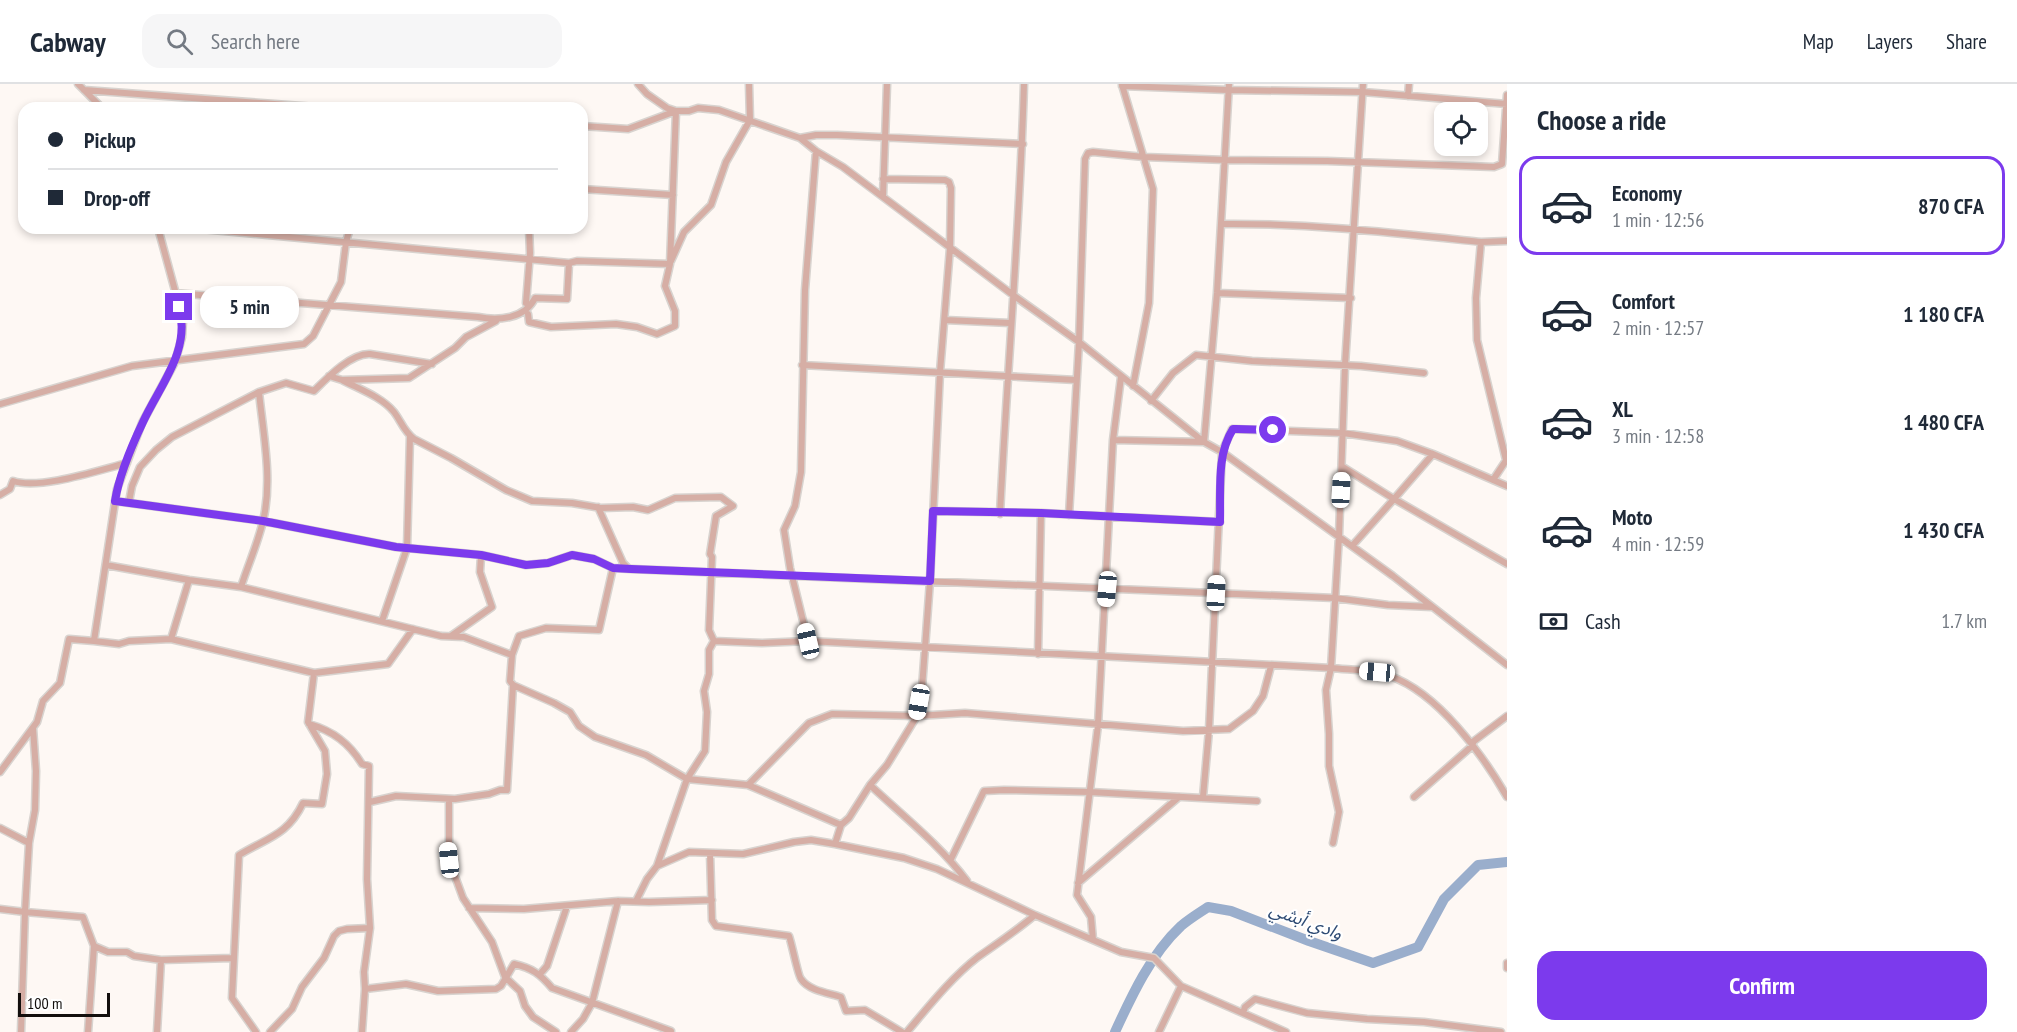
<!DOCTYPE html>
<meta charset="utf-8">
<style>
:root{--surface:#fff;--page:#f6f6f7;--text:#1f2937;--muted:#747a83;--line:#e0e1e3;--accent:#7c3aed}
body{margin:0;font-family:"PT Sans Narrow","Noto Sans Arabic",sans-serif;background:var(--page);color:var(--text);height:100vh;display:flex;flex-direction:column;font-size:22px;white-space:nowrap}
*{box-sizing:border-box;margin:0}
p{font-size:20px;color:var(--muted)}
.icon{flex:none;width:33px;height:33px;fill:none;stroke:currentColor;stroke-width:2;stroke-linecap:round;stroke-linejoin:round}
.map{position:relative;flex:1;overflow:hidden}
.side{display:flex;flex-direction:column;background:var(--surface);width:510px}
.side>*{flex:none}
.banner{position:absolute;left:18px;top:18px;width:570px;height:132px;border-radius:18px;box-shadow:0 3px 9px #0003;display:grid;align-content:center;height:132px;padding:0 30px;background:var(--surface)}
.controls{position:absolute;left:1434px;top:18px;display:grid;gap:12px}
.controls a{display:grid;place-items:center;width:54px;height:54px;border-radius:12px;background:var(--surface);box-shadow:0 3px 9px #0003;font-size:30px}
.scale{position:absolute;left:18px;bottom:15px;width:92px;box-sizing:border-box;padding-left:6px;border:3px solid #130f0d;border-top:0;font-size:16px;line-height:21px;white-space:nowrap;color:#130f0d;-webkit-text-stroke:4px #fff;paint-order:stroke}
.end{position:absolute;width:27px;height:27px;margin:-14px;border:8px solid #7c3aed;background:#fff;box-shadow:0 0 0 3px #fff}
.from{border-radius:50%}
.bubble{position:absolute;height:42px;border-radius:18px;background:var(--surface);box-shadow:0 3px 9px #0003;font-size:20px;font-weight:700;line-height:42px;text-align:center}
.car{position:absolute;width:18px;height:36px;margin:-18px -9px;border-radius:8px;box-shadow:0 0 4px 2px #0007;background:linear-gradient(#fff 24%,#345 0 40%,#fff 0 76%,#345 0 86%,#fff 0)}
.banner b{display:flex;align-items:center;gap:21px;height:57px;font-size:22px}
.banner b+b{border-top:2px solid var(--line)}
.banner i{width:15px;height:15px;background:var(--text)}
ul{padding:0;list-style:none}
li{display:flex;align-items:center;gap:18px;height:99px;margin:0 12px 9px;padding:0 18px;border:3px solid transparent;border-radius:18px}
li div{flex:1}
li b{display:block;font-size:22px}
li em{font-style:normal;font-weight:700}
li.selected{border-color:var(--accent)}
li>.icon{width:54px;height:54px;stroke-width:1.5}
h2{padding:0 30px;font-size:27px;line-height:72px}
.pay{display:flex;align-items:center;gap:15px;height:66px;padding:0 30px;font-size:22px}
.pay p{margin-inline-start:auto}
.cta{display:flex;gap:12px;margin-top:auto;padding:12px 30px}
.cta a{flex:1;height:69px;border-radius:18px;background:var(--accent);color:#fff;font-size:24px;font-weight:700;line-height:69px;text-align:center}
header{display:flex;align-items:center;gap:36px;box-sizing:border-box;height:84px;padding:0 30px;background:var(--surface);border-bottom:2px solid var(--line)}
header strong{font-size:28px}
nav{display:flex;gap:33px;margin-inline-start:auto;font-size:21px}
.search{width:420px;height:54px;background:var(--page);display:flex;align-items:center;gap:15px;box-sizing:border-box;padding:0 21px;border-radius:18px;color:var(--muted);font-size:22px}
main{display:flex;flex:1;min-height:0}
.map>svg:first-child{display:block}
</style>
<header>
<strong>Cabway</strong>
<div class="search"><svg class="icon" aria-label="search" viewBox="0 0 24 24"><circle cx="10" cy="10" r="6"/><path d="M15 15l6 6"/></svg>Search here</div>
<nav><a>Map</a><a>Layers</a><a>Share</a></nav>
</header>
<main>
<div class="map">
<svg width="1507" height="948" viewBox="0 0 1507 948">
<rect width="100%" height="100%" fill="#fef8f4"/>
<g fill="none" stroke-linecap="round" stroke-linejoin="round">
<path stroke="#9aaecc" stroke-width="10" d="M 1115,948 C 1132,911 1151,870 1181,842 C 1189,835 1199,829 1208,823 L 1231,827 L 1309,857 L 1373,879 L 1418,863 L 1444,815 L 1478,781 L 1507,778"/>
<g stroke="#d8d3cf" stroke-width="9">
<path id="street" d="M 78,0 L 102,24
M 638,0 L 647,10 L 667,24 L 676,27 L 689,27 L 698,24 L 719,26 L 800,54 L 816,67 L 843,83 L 903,128 L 1013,211 L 1079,258 L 1204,358 L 1222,368 L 1393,492 L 1507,581
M 1122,1 L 1153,105 L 1149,219 L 1133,302
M 1122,2 L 1228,6 L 1363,8 L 1507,20
M 84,6 L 329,24
M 1408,12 L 1409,0
M 800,54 L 816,51 L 837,51 L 1023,60
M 582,105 L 673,111
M 883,112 L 887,0
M 1221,140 C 1307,139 1395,149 1481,158
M 191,144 L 569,179 L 577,177 L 670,180
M 671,177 L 684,148 L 711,121 L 726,78 L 750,36 L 749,0
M 175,209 L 478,233 C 498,237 525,235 535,214 L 567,215 L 569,179
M 1217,209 L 1351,214
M 526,219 L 530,169 L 529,144
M 528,230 L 529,238 L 551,243 L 616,240 L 637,243 L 657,250 L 675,242 L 675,227 L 665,202 L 670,180 L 676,27 L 628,45 L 582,42
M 945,236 L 1010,239
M 802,281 L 1076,296
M 329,292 L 342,296 L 409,294 L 455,264 L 466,253 L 496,237
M 342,296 C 359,305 382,313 394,328 C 401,337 404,348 414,355 L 451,374 L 506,406 L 532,417 L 572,419 L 601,424 L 633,423 L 648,426 L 675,414 L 721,413 L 733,422 L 716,432 L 710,470 L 712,473 L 709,546 L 714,557
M 1151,317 L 1173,289 L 1196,271 L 1252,277 L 1361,282 L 1424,289
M 0,320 L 132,282 L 304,260 L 313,252 L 341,198 L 346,158 L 350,144
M 1113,356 L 1204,358 L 1217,209 L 1229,0
M 1433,370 L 1394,415 L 1507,480
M 1506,376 L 1477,256 L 1476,214 L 1481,158 L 1507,157
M 1343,383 L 1394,415 L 1352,462
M 1493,396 L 1507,375
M 0,411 L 10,405 L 13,397 C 40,406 99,386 127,379
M 115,417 L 263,437 L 396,463 L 481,471 L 526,481 L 548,479 L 572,471 L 594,475 L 613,484 L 631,485 L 1335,514 L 1388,521 L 1432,523
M 129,418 L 132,402 L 140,383 L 156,366 L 172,353 L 259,308 L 286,299 L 314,307 C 327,294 351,269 370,270 L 432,280
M 598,423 L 623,479 L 629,485
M 933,427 L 1041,429 L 1220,438
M 1000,430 C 1007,287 1020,143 1024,0
M 1069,431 L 1079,258 L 1085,75 L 1088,69 L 1093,68 L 1144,73 L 1226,76 L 1327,77 L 1494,83 L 1502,80 L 1507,11
M 106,481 L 189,496
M 241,503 C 248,481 258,459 263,437 C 273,396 263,349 259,308
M 382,537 L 407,464 L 410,352
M 451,552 L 492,523 L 480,488 L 481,471
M 171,555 L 314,589 L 308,638 L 325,667 L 327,690 L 322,720 L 303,719 C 288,751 267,754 239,771 L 232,914 L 256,948
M 94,557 L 119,560 L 129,557 L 171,555 L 189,496 L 241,503 L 441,552 L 464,553 L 512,571 L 510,597 L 513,601 L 554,619 L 570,628 L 579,642 L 595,653 L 646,671 L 687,695 L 748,701 L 841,741
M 714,557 L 762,559 L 808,557 L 1331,584 C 1350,586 1372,585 1390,592 C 1438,609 1483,671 1507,713
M 808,557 L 790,484 L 784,446 L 795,422 L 801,388 L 805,206 L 816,67
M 1038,570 L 1041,429
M 512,571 L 519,552 L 546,544 L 599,546 L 613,484
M 314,589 L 388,580 L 413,545
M 309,640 C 333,647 349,659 362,680 L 369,682 L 367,795 L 370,844 L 364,888 L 365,905 L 362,948
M 33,644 L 36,687 L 35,726 L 29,759 L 25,828 L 83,833 L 94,862 L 108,868 L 127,868 L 134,872 L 161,876 L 232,874
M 0,688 L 37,638 L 43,617 L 60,599 L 69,555 L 94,557 L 117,405 L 142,339 L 175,278 L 182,253 L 183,236 L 158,144
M 748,701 L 809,639 L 832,630 L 917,632 L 965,629 L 1183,647 L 1229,645 L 1253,627 L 1263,612 L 1271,582
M 870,701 C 903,732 939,760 967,797
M 1203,713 L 1209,646 L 1222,368 L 1232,345 L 1343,349 L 1397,357 L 1433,370 L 1507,402
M 1414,713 L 1472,662 L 1474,657 L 1507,632
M 449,715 L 449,776 L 463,814 L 492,858 L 505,893 L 520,907 L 525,922 L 533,933 L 556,948
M 370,718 L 396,712 L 455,715 L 489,710 L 500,706 L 507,706 L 513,601
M 0,744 L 29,759
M 1333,759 L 1339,728 L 1329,682 L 1329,650 L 1326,606 L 1331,584 L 1339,452 L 1345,281 L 1363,0
M 835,760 L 841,741 L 849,734 L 870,701 L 887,681 L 917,632 L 922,604 L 930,497 L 940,288 L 950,164 L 951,104 L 949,98 L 945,96 L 883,95
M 710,769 L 712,836 L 716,842 L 789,852 C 792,860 798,892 801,895 C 809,907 829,909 841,913 L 846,927 L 865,926 L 902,948
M 951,775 L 984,707 L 1004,706 L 1090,708 L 1257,717
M 657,782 L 687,695 L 705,667 L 707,628 L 704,607 L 709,590 L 709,566 L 714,557
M 1078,799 L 1179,713
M 636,817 L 647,795 L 657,782 L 689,768 L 743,770 L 794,758 L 811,756 L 835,760 L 904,774 L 937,785 L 1035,831 L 1121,868 L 1154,874 L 1181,902 L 1286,948
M 469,824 L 524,825 L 618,817 L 649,818 L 712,816
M 0,825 L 25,828 L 21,948
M 1093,856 L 1091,833 L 1077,811 L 1098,641 L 1113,356 L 1121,293
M 1507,879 L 1507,884
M 540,890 L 547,882 L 567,822
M 365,905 L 406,900 L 438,907 L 496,905 L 501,902 L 514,880 C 532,884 540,890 552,904 L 671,947
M 1243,929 L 1245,923 L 1255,915 L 1307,929 L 1367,935 L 1424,938 L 1501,948
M 88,948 L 94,862
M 157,948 L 161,876
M 270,948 L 292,925 L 302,903 L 324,874 L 334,852 L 339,847 L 347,845 L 370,844
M 571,948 L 583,935 L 592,919 L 618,817
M 907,948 C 929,922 951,894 978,873 C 998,859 1016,847 1035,831
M 1159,948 L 1181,902"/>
</g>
<use href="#street" stroke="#d6aea5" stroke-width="6"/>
</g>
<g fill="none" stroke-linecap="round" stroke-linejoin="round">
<path stroke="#7c3aed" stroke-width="8" d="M 179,223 C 191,267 160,301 143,338 C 132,361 119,392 115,417 L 263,437 L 396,463 L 481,471 L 526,481 L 548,479 L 572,471 L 594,475 L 613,484 L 631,485 L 930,497 L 933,427 L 1041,429 L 1220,438 C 1221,408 1216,371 1233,345 L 1236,345 L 1273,346"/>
</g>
<g text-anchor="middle" stroke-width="4.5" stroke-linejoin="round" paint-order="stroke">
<g font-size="18" font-style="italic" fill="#2e4b74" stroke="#fff">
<text transform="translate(1306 837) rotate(20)" y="6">وادي أبشي</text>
</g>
</g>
</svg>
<div class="controls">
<a><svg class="icon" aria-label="locate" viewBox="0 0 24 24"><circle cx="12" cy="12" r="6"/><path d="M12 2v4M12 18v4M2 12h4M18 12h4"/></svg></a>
</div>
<div class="scale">100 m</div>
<i class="end from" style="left:1273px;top:346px"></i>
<i class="end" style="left:179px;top:223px"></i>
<div class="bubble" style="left:200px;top:202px;width:99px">5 min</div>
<i class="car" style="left:1341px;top:406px;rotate:3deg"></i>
<i class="car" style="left:1107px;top:505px;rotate:185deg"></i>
<i class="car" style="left:1216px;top:509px;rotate:3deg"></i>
<i class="car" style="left:808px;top:557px;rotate:347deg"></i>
<i class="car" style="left:1377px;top:588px;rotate:275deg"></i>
<i class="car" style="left:919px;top:618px;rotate:190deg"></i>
<i class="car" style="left:449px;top:776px;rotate:354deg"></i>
<div class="banner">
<b><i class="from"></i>Pickup</b>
<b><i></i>Drop-off</b>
</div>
</div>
<section class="side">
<h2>Choose a ride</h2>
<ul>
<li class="selected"><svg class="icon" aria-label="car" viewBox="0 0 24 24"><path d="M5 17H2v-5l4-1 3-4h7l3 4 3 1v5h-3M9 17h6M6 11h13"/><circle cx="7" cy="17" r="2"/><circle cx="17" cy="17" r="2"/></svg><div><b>Economy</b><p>1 min · 12:56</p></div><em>870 CFA</em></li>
<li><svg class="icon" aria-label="car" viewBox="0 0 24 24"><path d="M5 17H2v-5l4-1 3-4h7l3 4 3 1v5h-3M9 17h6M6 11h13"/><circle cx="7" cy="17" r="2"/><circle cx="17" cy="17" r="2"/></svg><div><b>Comfort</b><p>2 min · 12:57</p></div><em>1 180 CFA</em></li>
<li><svg class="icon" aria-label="car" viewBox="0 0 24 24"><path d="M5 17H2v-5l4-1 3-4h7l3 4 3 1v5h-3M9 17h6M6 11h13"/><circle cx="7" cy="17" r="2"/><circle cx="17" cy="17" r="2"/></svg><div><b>XL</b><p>3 min · 12:58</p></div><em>1 480 CFA</em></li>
<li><svg class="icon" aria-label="car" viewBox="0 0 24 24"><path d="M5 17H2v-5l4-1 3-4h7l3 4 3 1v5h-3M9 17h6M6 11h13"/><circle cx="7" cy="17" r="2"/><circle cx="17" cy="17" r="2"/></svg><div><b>Moto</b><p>4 min · 12:59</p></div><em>1 430 CFA</em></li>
</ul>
<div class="pay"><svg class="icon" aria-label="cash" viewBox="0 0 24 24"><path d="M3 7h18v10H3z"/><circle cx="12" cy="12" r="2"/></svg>Cash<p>1.7 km</p></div>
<div class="cta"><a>Confirm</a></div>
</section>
</main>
